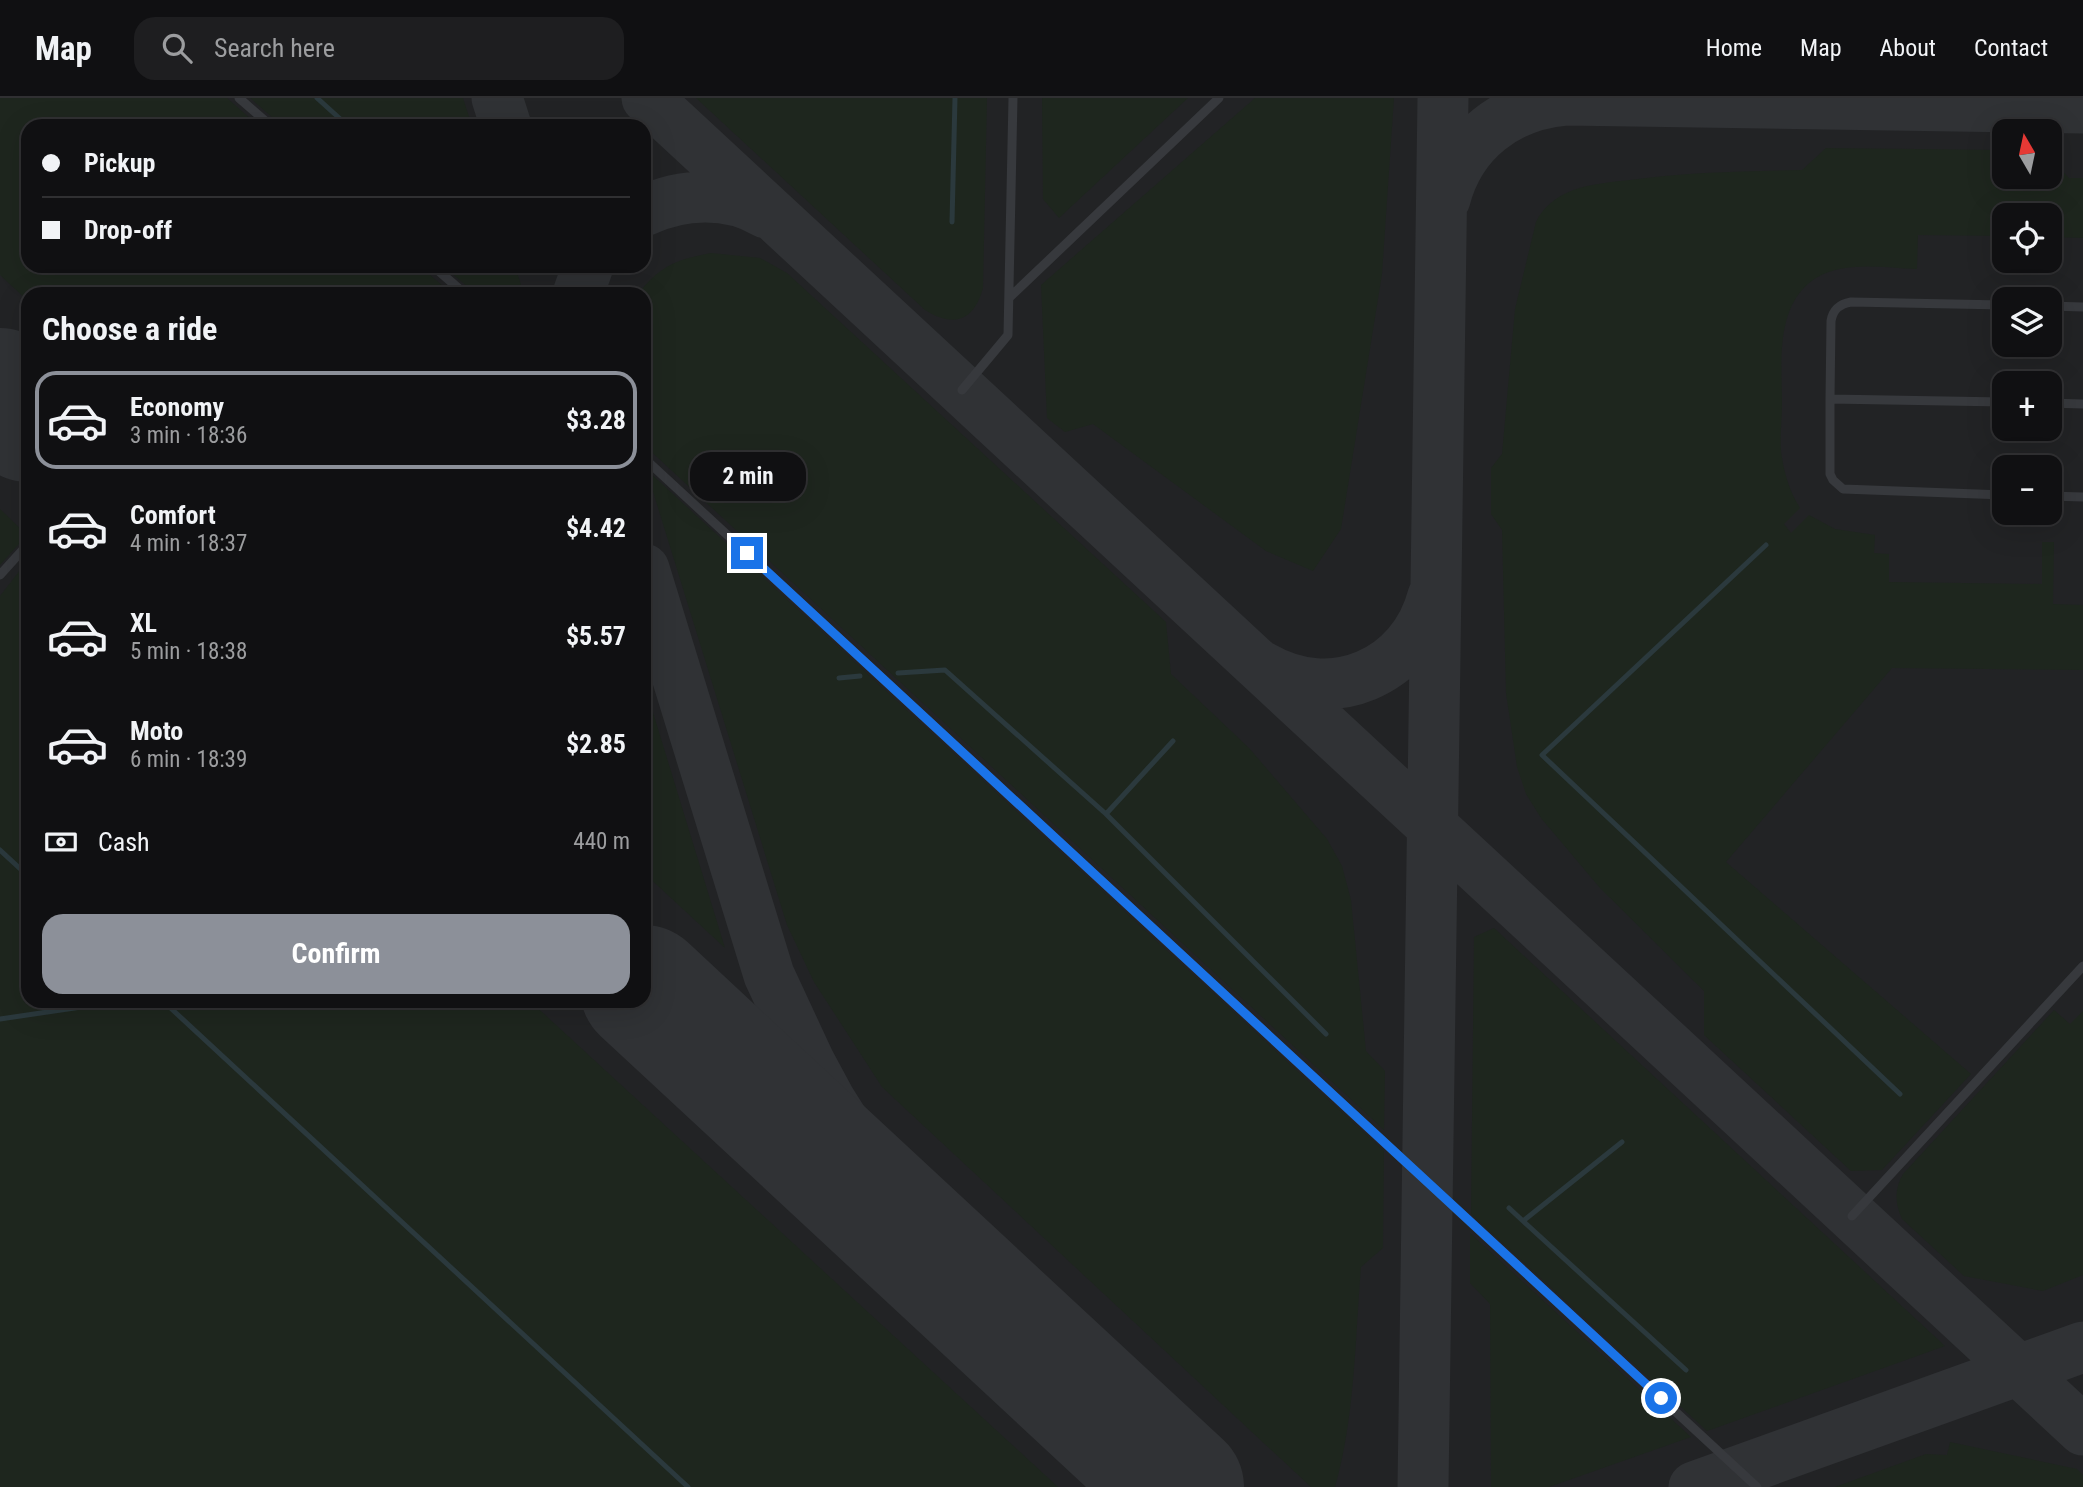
<!DOCTYPE html>
<meta charset="utf-8">
<style>
:root{--surface:#101012;--page:#1e1e20;--text:#f1f3f6;--muted:#9c9d9f;--line:#303032;--accent:#8c9099}
body{margin:0;font-family:"Roboto Condensed",sans-serif;background:var(--page);color:var(--text);height:100vh;display:flex;flex-direction:column;font-size:26px;white-space:nowrap}
*{box-sizing:border-box;margin:0}
p{font-size:23px;color:var(--muted)}
.icon{flex:none;width:38px;height:38px;fill:none;stroke:currentColor;stroke-width:2;stroke-linecap:round;stroke-linejoin:round}
.map{position:relative;flex:1;overflow:hidden}
.side{position:absolute;left:21px;top:189px;width:630px;height:721px;display:flex;flex-direction:column;background:var(--surface);border-radius:21px;box-shadow:0 7px 28px #0002,0 0 0 2px var(--line)}
.side>*{flex:none}
.top-card{position:absolute;left:21px;top:21px;width:630px;height:154px;border-radius:21px;box-shadow:0 7px 28px #0002,0 0 0 2px var(--line);display:grid;align-content:center;height:154px;padding:0 21px;background:var(--surface)}
.needle{width:46px;rotate:351deg}
.fabs{position:absolute;left:1992px;top:21px;display:grid;gap:14px}
.fabs a{display:grid;place-items:center;width:70px;height:70px;border-radius:14px;background:var(--surface);box-shadow:0 7px 28px #0002,0 0 0 2px var(--line);font-size:35px}
.end{position:absolute;width:32px;height:32px;margin:-16px;border:9px solid #1a73e8;background:#fff;box-shadow:0 0 0 4px #fff}
.from{border-radius:50%}
.bubble{position:absolute;height:49px;border-radius:21px;background:var(--surface);box-shadow:0 7px 28px #0002,0 0 0 2px var(--line);font-size:23px;font-weight:700;line-height:49px;text-align:center}
.top-card b{display:flex;align-items:center;gap:24px;height:66px;font-size:26px}
.top-card b+b{border-top:2px solid var(--line)}
.top-card i{width:18px;height:18px;background:var(--text)}
ul{padding:0;list-style:none}
li{display:flex;align-items:center;gap:21px;height:98px;margin:0 14px 10px;padding:0 7px;border:4px solid transparent;border-radius:21px}
li div{flex:1}
li b{display:block;font-size:26px}
li em{font-style:normal;font-weight:700}
li.current{border-color:var(--accent)}
li>.icon{width:63px;height:63px;stroke-width:1.5}
h2{padding:0 21px;font-size:32px;line-height:84px}
.pay{display:flex;align-items:center;gap:18px;height:77px;padding:0 21px;font-size:26px}
.pay p{margin-inline-start:auto}
.cta{display:flex;gap:14px;margin-top:auto;padding:14px 21px}
.cta a{flex:1;height:80px;border-radius:21px;background:var(--accent);color:#fff;font-size:28px;font-weight:700;line-height:80px;text-align:center}
header{display:flex;align-items:center;gap:42px;box-sizing:border-box;height:98px;padding:0 35px;background:var(--surface);border-bottom:2px solid var(--line)}
header strong{font-size:33px}
nav{display:flex;gap:38px;margin-inline-start:auto;font-size:24px}
.search{width:490px;height:63px;background:var(--page);display:flex;align-items:center;gap:18px;box-sizing:border-box;padding:0 24px;border-radius:21px;color:var(--muted);font-size:26px}
.map>svg:first-child{display:block}
</style>
<header>
<strong>Map</strong>
<div class="search"><svg class="icon" aria-label="search" viewBox="0 0 24 24"><circle cx="10" cy="10" r="6"/><path d="M15 15l6 6"/></svg>Search here</div>
<nav><a>Home</a><a>Map</a><a>About</a><a>Contact</a></nav>
</header>
<div class="map">
<svg width="2083" height="1389" viewBox="0 0 2083 1389">
<rect width="100%" height="100%" fill="#161618"/>
<path fill="#222325" fill-rule="evenodd" d="M 0,0 L 2083,0 L 2083,1389 L 0,1389 ZM 28,28 L 644,28 L 644,168 L 28,168 ZM 2004,33 L 2049,33 L 2049,79 L 2004,79 ZM 2004,117 L 2049,117 L 2049,163 L 2004,163 ZM 28,196 L 644,196 L 644,903 L 28,903 ZM 2004,201 L 2049,201 L 2049,247 L 2004,247 ZM 2004,285 L 2049,285 L 2049,331 L 2004,331 ZM 2004,369 L 2049,369 L 2049,415 L 2004,415 Z"/>
<path fill="#1e261e" d="M 0,0 L 227,0 L 259,28 L 28,28 L 28,168 L 420,168 L 452,196 L 28,196 L 28,203 L 0,177 Z
M 250,0 L 463,0 L 472,28 L 282,28 Z
M 696,0 L 987,0 L 983,190 C 974,223 954,230 925,212 Z
M 1042,0 L 1188,0 L 1059,120 L 1043,101 Z
M 1255,0 L 1394,0 L 1382,176 L 1341,431 L 1313,473 L 1266,453 L 1093,326 L 1065,334 L 1047,320 L 1041,187 Z
M 1826,50 L 2004,52 L 2004,79 L 2049,79 L 2049,59 L 2069,80 L 2083,80 L 2083,140 L 2049,139 L 2049,117 L 2004,117 L 2004,138 L 1918,137 L 1917,171 C 1882,170 1838,161 1809,185 C 1775,214 1782,267 1782,306 C 1782,324 1779,343 1782,360 C 1785,378 1790,394 1800,410 L 1784,426 L 1791,435 L 1809,417 L 1835,431 L 1875,437 L 1874,455 L 1889,456 L 1889,484 L 2042,486 L 2042,444 L 2054,444 L 2053,506 L 2083,507 L 2083,572 L 1892,570 L 1726,764 L 1971,976 L 1882,1072 L 1851,1073 L 1704,937 L 1704,893 L 1600,790 L 1541,720 L 1526,696 L 1517,669 L 1506,595 L 1502,432 L 1491,416 L 1491,370 L 1502,356 L 1515,211 L 1536,124 C 1543,109 1556,99 1571,93 C 1589,86 1611,84 1630,82 C 1687,74 1744,73 1802,72 Z
M 711,155 L 760,160 L 787,175 L 1166,524 L 1171,576 L 1249,650 L 1327,741 L 1342,768 L 1351,802 L 1366,953 L 1385,973 L 1384,1032 L 644,347 L 644,196 L 638,196 C 661,167 676,162 711,155 Z
M 443,168 L 515,168 L 524,196 L 476,196 Z
M 646,371 L 1384,1053 L 1383,1150 L 1361,1169 C 1355,1242 1355,1319 1335,1389 L 1311,1389 L 882,989 L 814,884 L 787,827 Z
M 0,411 L 27,437 L 0,467 Z
M 28,462 L 28,903 L 530,903 L 1058,1389 L 0,1389 L 0,498 Z
M 644,585 L 725,850 L 644,775 Z
M 1494,830 L 1945,1248 L 1707,1333 L 1471,1116 L 1474,839 Z
M 2054,912 L 2070,926 L 2083,913 L 2083,1177 L 2043,1193 L 1964,1178 L 1902,1121 C 1895,1105 1894,1092 1903,1076 Z
M 1470,1135 L 1691,1339 L 1549,1389 L 1491,1389 L 1490,1206 L 1470,1185 Z
M 1950,1344 L 2077,1371 L 2083,1377 L 2083,1389 L 1835,1389 L 1926,1356 L 1947,1357 Z"/>
<g fill="none" stroke-linecap="round" stroke-linejoin="round">
<path stroke="#2b393d" stroke-width="5" d="M 317,0 L 348,28
M 952,124 L 955,0
M 1766,447 L 1542,657 L 1900,996
M 898,575 L 945,572 L 1106,716 L 1326,936
M 839,580 L 860,578
M 1106,716 L 1173,643
M 0,752 L 28,778
M 163,903 L 688,1389
M 0,921 L 122,903
M 1622,1044 L 1523,1123 L 1686,1272
M 1509,1110 L 1523,1123"/>
<path stroke="#303235" stroke-width="51" d="M 497,0 L 506,28
M 647,0 L 2083,1332
M 1548,0 L 1566,2 L 2083,10
M 1445,101 C 1460,43 1507,7 1566,2
M 644,113 C 682,95 729,93 766,115
M 578,196 L 588,168
M 644,471 L 769,877 L 809,963 L 830,1002 L 922,1149
M 1263,569 C 1332,609 1413,575 1433,498
M 1172,1381 L 1178,1389
M 1423,1389 L 1443,0
M 1694,1389 L 2083,1249"/>
<path stroke="#303235" stroke-width="128" d="M 0,294 L 28,320
M 644,891 L 1180,1389"/>
<path stroke="#37393d" stroke-width="9" d="M 239,0 L 271,28
M 433,168 L 465,196
M 1010,199 L 1219,0
M 2004,207 L 1851,204 C 1840,206 1833,211 1831,223 L 1830,301 L 2004,304
M 2049,208 L 2083,209
M 962,292 L 1008,237 L 1013,0
M 1830,301 L 1830,376 L 1833,382 L 1843,391 L 2004,397
M 2049,305 L 2083,306
M 644,360 L 1757,1389
M 2049,398 L 2083,399
M 0,477 L 28,446
M 1852,1118 L 2083,868"/>
</g>
<g fill="none" stroke-linecap="round" stroke-linejoin="round">
<path stroke="#1a73e8" stroke-width="9" d="M 747,455 L 1661,1300"/>
</g>
</svg>
<div class="fabs">
<a><svg class="needle" viewBox="-14 -14 28 28"><path d="M0-13l5 13h-10z" fill="#e53935"/><path d="M0 13l5-13h-10z" fill="#9c9d9f"/></svg></a>
<a><svg class="icon" aria-label="locate" viewBox="0 0 24 24"><circle cx="12" cy="12" r="6"/><path d="M12 2v4M12 18v4M2 12h4M18 12h4"/></svg></a>
<a><svg class="icon" aria-label="layers" viewBox="0 0 24 24"><path d="M12 4l9 5-9 5-9-5zM3 14l9 5 9-5"/></svg></a>
<a>+</a>
<a>−</a>
</div>
<i class="end from" style="left:1661px;top:1300px"></i>
<i class="end" style="left:747px;top:455px"></i>
<div class="bubble" style="left:690px;top:354px;width:116px">2 min</div>
<div class="top-card">
<b><i class="from"></i>Pickup</b>
<b><i></i>Drop-off</b>
</div>
<section class="side">
<h2>Choose a ride</h2>
<ul>
<li class="current"><svg class="icon" aria-label="car" viewBox="0 0 24 24"><path d="M5 17H2v-5l4-1 3-4h7l3 4 3 1v5h-3M9 17h6M6 11h13"/><circle cx="7" cy="17" r="2"/><circle cx="17" cy="17" r="2"/></svg><div><b>Economy</b><p>3 min · 18:36</p></div><em>$3.28</em></li>
<li><svg class="icon" aria-label="car" viewBox="0 0 24 24"><path d="M5 17H2v-5l4-1 3-4h7l3 4 3 1v5h-3M9 17h6M6 11h13"/><circle cx="7" cy="17" r="2"/><circle cx="17" cy="17" r="2"/></svg><div><b>Comfort</b><p>4 min · 18:37</p></div><em>$4.42</em></li>
<li><svg class="icon" aria-label="car" viewBox="0 0 24 24"><path d="M5 17H2v-5l4-1 3-4h7l3 4 3 1v5h-3M9 17h6M6 11h13"/><circle cx="7" cy="17" r="2"/><circle cx="17" cy="17" r="2"/></svg><div><b>XL</b><p>5 min · 18:38</p></div><em>$5.57</em></li>
<li><svg class="icon" aria-label="car" viewBox="0 0 24 24"><path d="M5 17H2v-5l4-1 3-4h7l3 4 3 1v5h-3M9 17h6M6 11h13"/><circle cx="7" cy="17" r="2"/><circle cx="17" cy="17" r="2"/></svg><div><b>Moto</b><p>6 min · 18:39</p></div><em>$2.85</em></li>
</ul>
<div class="pay"><svg class="icon" aria-label="cash" viewBox="0 0 24 24"><path d="M3 7h18v10H3z"/><circle cx="12" cy="12" r="2"/></svg>Cash<p>440 m</p></div>
<div class="cta"><a>Confirm</a></div>
</section>
</div>
